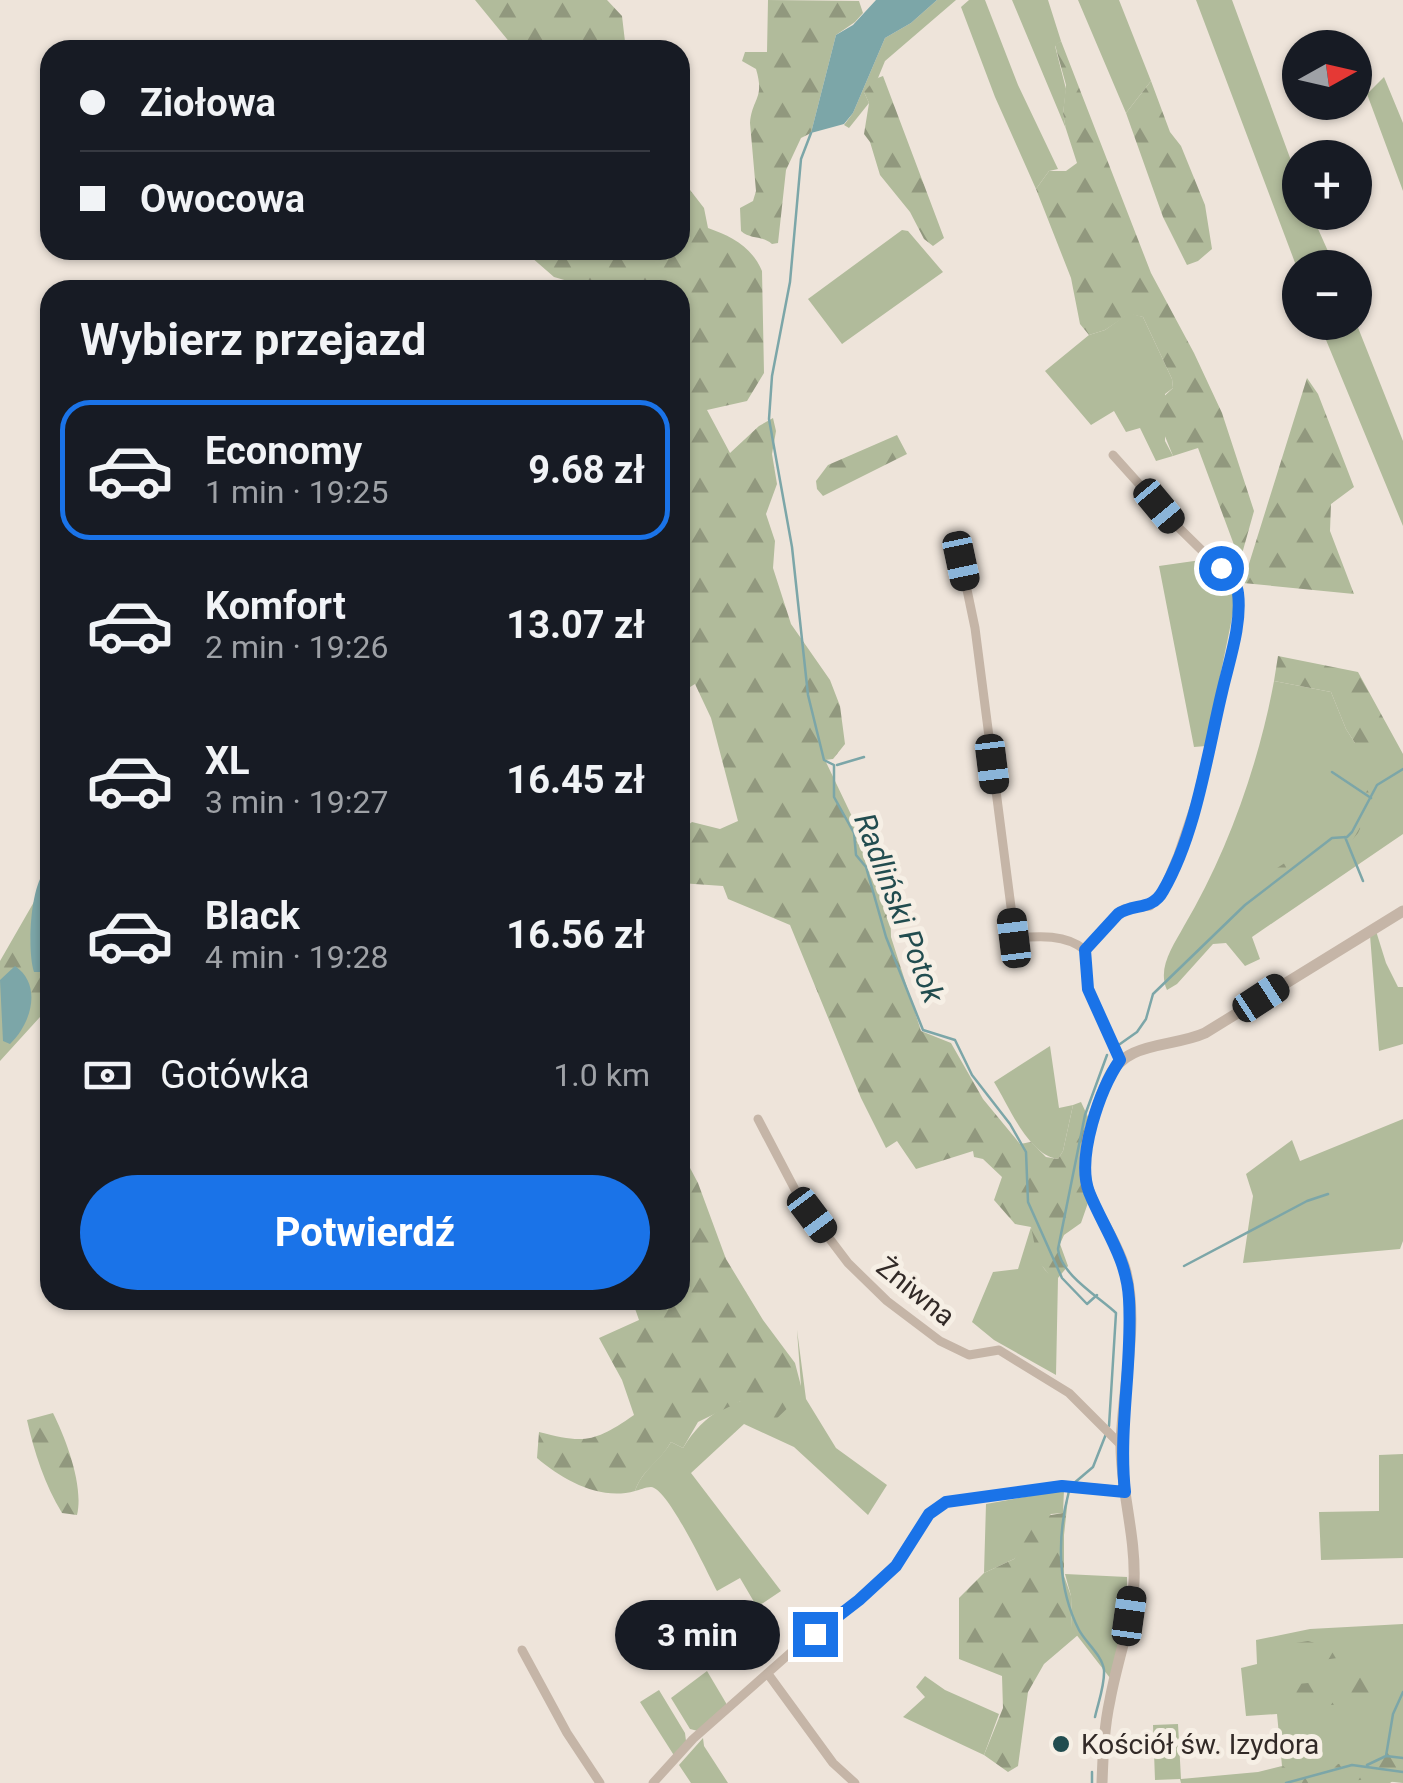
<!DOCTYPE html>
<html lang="pl">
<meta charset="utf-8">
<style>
:root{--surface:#171b24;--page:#242831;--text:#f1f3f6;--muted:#9ea1a6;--line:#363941;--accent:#1a73e8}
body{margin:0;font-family:Roboto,sans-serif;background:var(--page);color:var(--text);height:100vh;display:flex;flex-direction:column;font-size:38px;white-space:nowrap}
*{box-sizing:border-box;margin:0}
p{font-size:32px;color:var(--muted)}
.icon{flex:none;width:55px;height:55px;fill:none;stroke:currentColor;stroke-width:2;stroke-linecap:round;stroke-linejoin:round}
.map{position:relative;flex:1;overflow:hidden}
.panel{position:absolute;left:40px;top:280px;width:650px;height:1030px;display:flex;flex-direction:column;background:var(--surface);border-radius:30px;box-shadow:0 2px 8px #0004}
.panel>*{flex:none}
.hud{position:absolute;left:40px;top:40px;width:650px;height:220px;border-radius:30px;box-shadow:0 2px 8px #0004;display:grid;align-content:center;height:220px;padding:0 40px;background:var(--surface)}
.needle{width:65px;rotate:82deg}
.tools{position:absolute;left:1282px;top:30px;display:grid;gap:20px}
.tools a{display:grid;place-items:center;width:90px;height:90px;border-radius:50%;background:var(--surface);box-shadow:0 2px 8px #0004;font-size:50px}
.end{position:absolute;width:45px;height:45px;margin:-22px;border:12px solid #1a73e8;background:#fff;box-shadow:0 0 0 5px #fff}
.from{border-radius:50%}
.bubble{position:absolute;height:70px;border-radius:35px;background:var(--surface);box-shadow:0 2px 8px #0004;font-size:32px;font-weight:700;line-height:70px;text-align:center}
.car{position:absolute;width:30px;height:60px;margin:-30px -15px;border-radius:12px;box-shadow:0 0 8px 2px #0007;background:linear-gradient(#222 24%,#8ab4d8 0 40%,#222 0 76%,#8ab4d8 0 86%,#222 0)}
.hud b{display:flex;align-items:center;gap:35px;height:95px;font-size:38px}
.hud b+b{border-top:2px solid var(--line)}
.hud i{width:25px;height:25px;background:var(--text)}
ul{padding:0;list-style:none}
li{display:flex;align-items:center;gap:30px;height:140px;margin:0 20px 15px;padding:0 20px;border:5px solid transparent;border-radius:30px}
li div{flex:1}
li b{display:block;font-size:38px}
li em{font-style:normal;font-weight:700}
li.selected{border-color:var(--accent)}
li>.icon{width:90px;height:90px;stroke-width:1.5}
h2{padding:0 40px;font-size:45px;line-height:120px}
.pay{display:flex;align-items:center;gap:25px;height:110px;padding:0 40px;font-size:38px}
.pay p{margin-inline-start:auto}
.cta{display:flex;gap:20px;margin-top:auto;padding:20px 40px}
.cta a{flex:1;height:115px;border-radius:60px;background:var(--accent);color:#fff;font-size:40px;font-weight:700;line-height:115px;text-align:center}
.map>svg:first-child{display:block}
</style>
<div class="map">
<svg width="1403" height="1783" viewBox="0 0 1403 1783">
<defs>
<pattern id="forest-firs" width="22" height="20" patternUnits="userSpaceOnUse" patternTransform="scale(2.5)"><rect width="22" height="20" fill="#b1bb9b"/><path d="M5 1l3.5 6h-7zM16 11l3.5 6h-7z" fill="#91987e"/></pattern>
</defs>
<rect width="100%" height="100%" fill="#eee4da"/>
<path fill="#b1bb9b" d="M 937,0 L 956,0 L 885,61 L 878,78 L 864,92 L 869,103 L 849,128 L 844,125 L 853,113 L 885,38 L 911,23 Z
M 969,0 L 985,0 L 1018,85 L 1058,169 L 1049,171 L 1036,189 L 995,97 L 961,7 Z
M 1012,0 L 1048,0 L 1061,41 L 1055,46 L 1066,89 L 1063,114 L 1066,129 Z
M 1078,0 L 1119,0 L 1151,81 L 1126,113 Z
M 1196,0 L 1232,0 L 1300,185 L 1300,212 L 1311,213 L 1335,267 L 1300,268 L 1300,276 Z
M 1384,77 L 1403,123 L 1403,191 L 1367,94 Z
M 902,230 L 908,231 L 943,272 L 842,344 L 808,299 Z
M 1129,313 L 1143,317 L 1172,379 L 1173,388 L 1165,394 L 1165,441 L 1173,456 L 1156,461 L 1140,428 L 1126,432 L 1114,411 L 1091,425 L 1045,371 L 1089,335 L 1105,330 Z
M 1355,320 L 1403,441 L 1403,526 L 1319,323 Z
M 1208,559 L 1234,589 L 1235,603 L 1206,746 L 1194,747 L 1159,566 Z
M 1274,681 L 1331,692 L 1346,729 L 1355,743 L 1397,743 L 1403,754 L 1403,834 L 1252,937 L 1260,959 L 1245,966 L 1226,943 L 1213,944 L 1177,984 L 1167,990 C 1157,968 1173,946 1184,926 C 1227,854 1259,763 1274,681 Z
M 1376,931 L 1386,963 L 1398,987 L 1403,987 L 1403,1044 L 1379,1051 L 1370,935 Z
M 1050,1046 L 1059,1108 L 1073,1105 L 1063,1151 L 1058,1159 C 1028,1155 1009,1106 994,1082 Z
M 1403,1119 L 1403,1241 L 1400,1249 L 1243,1263 L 1253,1196 L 1246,1174 L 1292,1140 L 1300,1161 Z
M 1031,1227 C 1039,1246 1035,1271 1058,1278 L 1056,1375 L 994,1340 L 972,1322 L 993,1272 L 1018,1269 Z
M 797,1330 L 806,1399 L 836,1448 L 887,1485 L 868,1515 L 794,1447 L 744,1424 L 691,1473 L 781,1591 L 757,1607 L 740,1578 L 717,1591 C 708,1574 668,1488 651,1487 C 645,1487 640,1490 635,1491 C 642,1470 660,1461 671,1442 L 683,1448 C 713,1399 749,1399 801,1386 Z
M 1403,1454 L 1403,1558 L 1321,1560 L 1319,1512 L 1379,1511 L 1379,1455 Z
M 1064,1490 L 1063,1513 L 1051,1514 L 1014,1559 L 984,1573 L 986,1504 Z
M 1065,1574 L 1127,1577 L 1127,1610 L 1110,1678 L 1072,1629 L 1071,1596 Z
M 1403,1624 L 1403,1774 L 1390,1783 L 1181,1783 L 1180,1779 L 1155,1780 L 1153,1725 L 1178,1724 L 1181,1779 L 1258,1772 L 1282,1766 L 1277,1714 L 1246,1716 L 1241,1668 L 1257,1664 L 1256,1640 L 1310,1629 Z
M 707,1671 L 726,1703 L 726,1708 L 698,1731 L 690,1729 L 671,1698 Z
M 925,1676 L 945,1690 L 999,1714 L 984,1755 L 903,1717 L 925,1697 L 916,1687 Z
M 659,1690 L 685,1733 L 686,1741 L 675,1757 L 640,1702 Z
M 703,1738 L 704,1746 L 728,1783 L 691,1783 L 679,1765 Z"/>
<path fill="url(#forest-firs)" d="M 475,0 L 607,0 L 622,16 L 626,50 L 516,50 Z
M 768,0 L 859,1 L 863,13 L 855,22 L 836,35 L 811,133 L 801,138 L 786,170 L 778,243 L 772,244 C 762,235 751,240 741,231 L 740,208 L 753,201 L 756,191 L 750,123 C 752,98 765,99 756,69 L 742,61 L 745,52 L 767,52 Z
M 1061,41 L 1151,273 L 1194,353 L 1222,413 L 1254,511 L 1240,561 L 1198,448 L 1173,456 L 1160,424 L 1159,401 L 1173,388 L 1172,379 L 1143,317 L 1129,314 L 1105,330 L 1089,335 L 1080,324 L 1071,278 L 1036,189 L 1049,171 L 1066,171 L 1077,163 L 1066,129 L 1063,114 L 1066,85 L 1055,45 Z
M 883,76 L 944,238 L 933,246 L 924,239 L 910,212 L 880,175 L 870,142 L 864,134 L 869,103 L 864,92 L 875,79 Z
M 1151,81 L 1170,132 L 1181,146 L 1205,205 L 1212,249 L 1198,261 L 1187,265 L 1163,217 L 1126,113 Z
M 680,177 L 704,208 L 708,228 C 731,236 752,247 762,271 L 764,373 L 747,401 L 707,410 L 730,453 L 759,426 L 773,418 L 776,431 L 772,454 L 777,484 L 766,514 L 775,541 L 773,568 L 791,624 L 830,680 L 840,706 L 845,744 L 833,759 L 825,760 L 890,896 L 891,937 L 921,1031 L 951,1043 L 983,1099 L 1020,1144 L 1031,1142 L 1046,1157 L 1058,1159 L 1063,1151 L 1073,1105 L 1081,1102 L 1089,1119 L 1089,1200 L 1081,1223 L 1064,1235 L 1060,1244 L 1068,1266 L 1058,1278 L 1052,1278 L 1038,1261 L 1031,1227 L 1015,1224 L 994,1200 L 1002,1177 L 983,1159 L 974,1157 L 973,1151 L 916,1169 L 897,1141 L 886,1148 L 861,1098 L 790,925 L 728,899 L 723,886 L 680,883 L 680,831 L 692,822 L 720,829 L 738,821 L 711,718 L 695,684 L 680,693 L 680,648 L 684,648 L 680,632 L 680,290 L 576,290 L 578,284 L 554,277 L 523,250 L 680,250 Z
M 1307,378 L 1318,394 L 1354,487 L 1331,504 L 1330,531 L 1354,594 L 1243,583 Z
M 897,435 L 907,454 L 823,496 L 817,489 L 816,481 L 828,465 Z
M 1278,656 L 1358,672 L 1397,743 L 1355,743 L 1346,729 L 1331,692 L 1274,681 Z
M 1374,781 L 1382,792 L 1382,802 L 1364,820 L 1358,833 L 1346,847 L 1329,853 L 1273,893 L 1267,879 L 1274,870 L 1335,830 L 1350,815 Z
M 50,874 L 50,1006 L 0,1061 L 0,961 Z
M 680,1149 L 698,1183 L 726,1259 L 763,1320 L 795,1363 L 801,1386 L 795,1401 L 773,1422 L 741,1401 L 698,1422 L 683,1448 L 671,1442 C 660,1462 642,1470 635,1491 C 600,1501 563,1480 537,1458 L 539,1432 C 585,1444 595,1442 634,1415 L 622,1380 L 599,1338 L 639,1320 L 632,1300 L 680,1300 Z
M 53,1413 C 66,1439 84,1486 77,1515 L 62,1513 C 45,1485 34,1452 27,1420 Z
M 1069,1489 L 1064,1535 L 1064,1576 L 1071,1596 L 1072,1628 L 1078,1635 L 1044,1664 L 1028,1692 L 1018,1766 L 1008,1772 L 984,1755 L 1003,1708 L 1002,1676 L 959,1659 L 959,1598 L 984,1573 L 1014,1559 L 1039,1517 L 1063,1513 Z
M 1308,1641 L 1322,1645 L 1362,1643 L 1368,1649 L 1367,1653 C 1354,1656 1298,1664 1288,1662 L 1290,1649 L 1296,1643 Z
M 1384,1675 L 1373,1698 C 1348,1706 1321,1704 1295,1709 L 1286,1698 L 1288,1687 L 1298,1684 Z
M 1377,1748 L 1403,1755 L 1403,1783 L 1367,1779 L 1337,1783 L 1267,1783 L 1283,1766 L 1292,1773 L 1328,1774 L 1338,1764 L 1349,1763 Z"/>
<path fill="#7ca6a8" d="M 876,0 L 937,0 L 911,23 L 885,38 L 853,113 L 844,124 L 811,133 L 836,35 L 853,25 Z
M 46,870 L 50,873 L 50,956 L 42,972 L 34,972 C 27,951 30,885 46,870 Z
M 15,966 C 43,985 31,1024 10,1044 L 3,1041 L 0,980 Z"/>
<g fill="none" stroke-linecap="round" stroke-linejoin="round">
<path stroke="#7ca6a8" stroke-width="2.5" d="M 811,133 L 801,159 L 790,282 L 772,376 L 769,419 L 792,547 L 808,695 L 824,760 L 834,765 L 834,797 L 854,833 L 856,855 L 866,867 L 886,937 L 923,1030 L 955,1040 L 972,1075 L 1010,1124 L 1026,1152 L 1028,1202 L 1062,1278 L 1087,1304 L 1097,1295
M 837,765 L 864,757
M 1332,772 L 1371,798
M 1345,837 L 1363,881
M 1120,1044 L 1137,1032 L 1146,1019 L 1153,994 L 1245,905 L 1332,838 L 1347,837 L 1352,832 L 1377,785 L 1403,769
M 1107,1055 L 1085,1115 L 1058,1249 C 1060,1274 1099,1297 1116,1313 L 1109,1426
M 1184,1266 L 1307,1201 L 1328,1194
M 1073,1484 L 1093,1467 L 1106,1434
M 1069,1491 C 1057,1536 1057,1587 1079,1630 C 1086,1643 1102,1655 1104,1670 C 1105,1685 1098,1703 1095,1717
M 1386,1756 L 1403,1758
M 1367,1765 L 1386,1756 L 1393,1714 L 1403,1692
M 1092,1783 L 1092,1772
M 1286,1783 L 1352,1765 L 1403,1772"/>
<path stroke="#c5b5a7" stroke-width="9" d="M 952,538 L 961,561 L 975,628 L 1015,938 C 1039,936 1066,934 1085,950 L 1088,989 L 1119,1060
M 1085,950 L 1117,914 L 1124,909 L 1150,906 L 1162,893 L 1178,855 L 1197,799 L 1238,623 L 1238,590 L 1232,580 L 1175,524 L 1113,455
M 758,1119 L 801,1201 L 848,1263 L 887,1301 L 940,1341 L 969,1355 L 999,1350 L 1069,1393 L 1121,1445
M 522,1650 L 567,1733 L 600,1783
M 768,1674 L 833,1763 L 855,1783
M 653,1783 L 693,1739 L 797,1647 L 859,1600 L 895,1565 L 929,1513 L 946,1503 L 1062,1485 L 1125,1491"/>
<path stroke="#c5b5a7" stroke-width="11" d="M 1102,1783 C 1103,1755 1104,1727 1110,1700 C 1117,1661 1132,1622 1134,1582 C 1136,1536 1121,1491 1121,1446 C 1122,1392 1139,1325 1126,1272 C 1118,1242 1098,1218 1088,1189 C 1077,1158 1095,1109 1108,1079 C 1125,1040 1172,1048 1205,1033 L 1403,911"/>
</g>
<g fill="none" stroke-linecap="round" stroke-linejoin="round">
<path stroke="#1a73e8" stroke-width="12" d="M 815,1634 L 859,1600 L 896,1566 L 929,1514 L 946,1502 L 1062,1486 L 1125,1492 C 1118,1427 1133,1363 1129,1299 C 1127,1258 1104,1229 1089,1192 C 1076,1157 1100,1089 1120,1060 L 1088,989 L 1085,950 L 1118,914 C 1134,903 1152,911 1163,891 C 1196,834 1207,755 1222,692 C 1229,661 1242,625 1238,593 C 1237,583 1228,576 1221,568"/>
</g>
<circle fill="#214c4f" stroke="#f6efe5" stroke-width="4" cx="1061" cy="1744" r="10"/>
<g text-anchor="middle" stroke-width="10" stroke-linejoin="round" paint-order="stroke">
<g font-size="28" fill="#322a27" stroke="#f6efe5">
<text transform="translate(916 1291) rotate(39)" y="10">Żniwna</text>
</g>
<g font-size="28" fill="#322a27" stroke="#f6efe5" text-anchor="start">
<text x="1081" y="1754">Kościół św. Izydora</text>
</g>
<g font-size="30" font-style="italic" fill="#214c4f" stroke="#f6efe5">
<text transform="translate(899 908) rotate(69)" y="10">Radliński Potok</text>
</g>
</g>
</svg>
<div class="tools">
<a><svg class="needle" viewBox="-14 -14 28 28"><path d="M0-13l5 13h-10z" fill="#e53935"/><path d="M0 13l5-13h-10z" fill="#9ea1a6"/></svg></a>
<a>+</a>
<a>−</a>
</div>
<i class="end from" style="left:1221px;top:568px"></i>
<i class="end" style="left:815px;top:1634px"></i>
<div class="bubble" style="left:615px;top:1600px;width:165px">3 min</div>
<i class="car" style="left:1159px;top:506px;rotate:140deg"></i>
<i class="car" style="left:961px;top:561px;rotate:168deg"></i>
<i class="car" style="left:992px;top:764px;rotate:173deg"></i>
<i class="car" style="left:1014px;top:938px;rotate:353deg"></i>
<i class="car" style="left:1261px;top:998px;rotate:57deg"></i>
<i class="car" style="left:812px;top:1215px;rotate:143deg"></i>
<i class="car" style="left:1129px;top:1616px;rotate:8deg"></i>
<div class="hud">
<b><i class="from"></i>Ziołowa</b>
<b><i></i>Owocowa</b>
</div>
<section class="panel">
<h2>Wybierz przejazd</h2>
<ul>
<li class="selected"><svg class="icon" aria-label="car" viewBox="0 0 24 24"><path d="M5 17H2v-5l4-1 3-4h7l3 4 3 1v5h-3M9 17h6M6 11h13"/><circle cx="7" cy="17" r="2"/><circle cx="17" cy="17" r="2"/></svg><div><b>Economy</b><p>1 min · 19:25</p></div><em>9.68 zł</em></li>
<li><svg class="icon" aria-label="car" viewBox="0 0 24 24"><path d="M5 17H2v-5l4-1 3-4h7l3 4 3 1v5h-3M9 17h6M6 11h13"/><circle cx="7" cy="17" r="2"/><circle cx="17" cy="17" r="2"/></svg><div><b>Komfort</b><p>2 min · 19:26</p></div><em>13.07 zł</em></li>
<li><svg class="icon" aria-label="car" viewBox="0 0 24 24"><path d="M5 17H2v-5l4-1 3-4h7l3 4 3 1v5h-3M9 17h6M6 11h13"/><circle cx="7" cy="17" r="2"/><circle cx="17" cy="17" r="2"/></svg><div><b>XL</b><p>3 min · 19:27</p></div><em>16.45 zł</em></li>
<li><svg class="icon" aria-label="car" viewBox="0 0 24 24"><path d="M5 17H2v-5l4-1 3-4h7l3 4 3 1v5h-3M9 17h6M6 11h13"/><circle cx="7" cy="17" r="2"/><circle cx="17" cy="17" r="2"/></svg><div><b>Black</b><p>4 min · 19:28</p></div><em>16.56 zł</em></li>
</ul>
<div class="pay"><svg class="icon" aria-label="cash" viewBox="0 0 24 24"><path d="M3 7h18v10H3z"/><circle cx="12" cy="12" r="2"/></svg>Gotówka<p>1.0 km</p></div>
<div class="cta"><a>Potwierdź</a></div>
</section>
</div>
